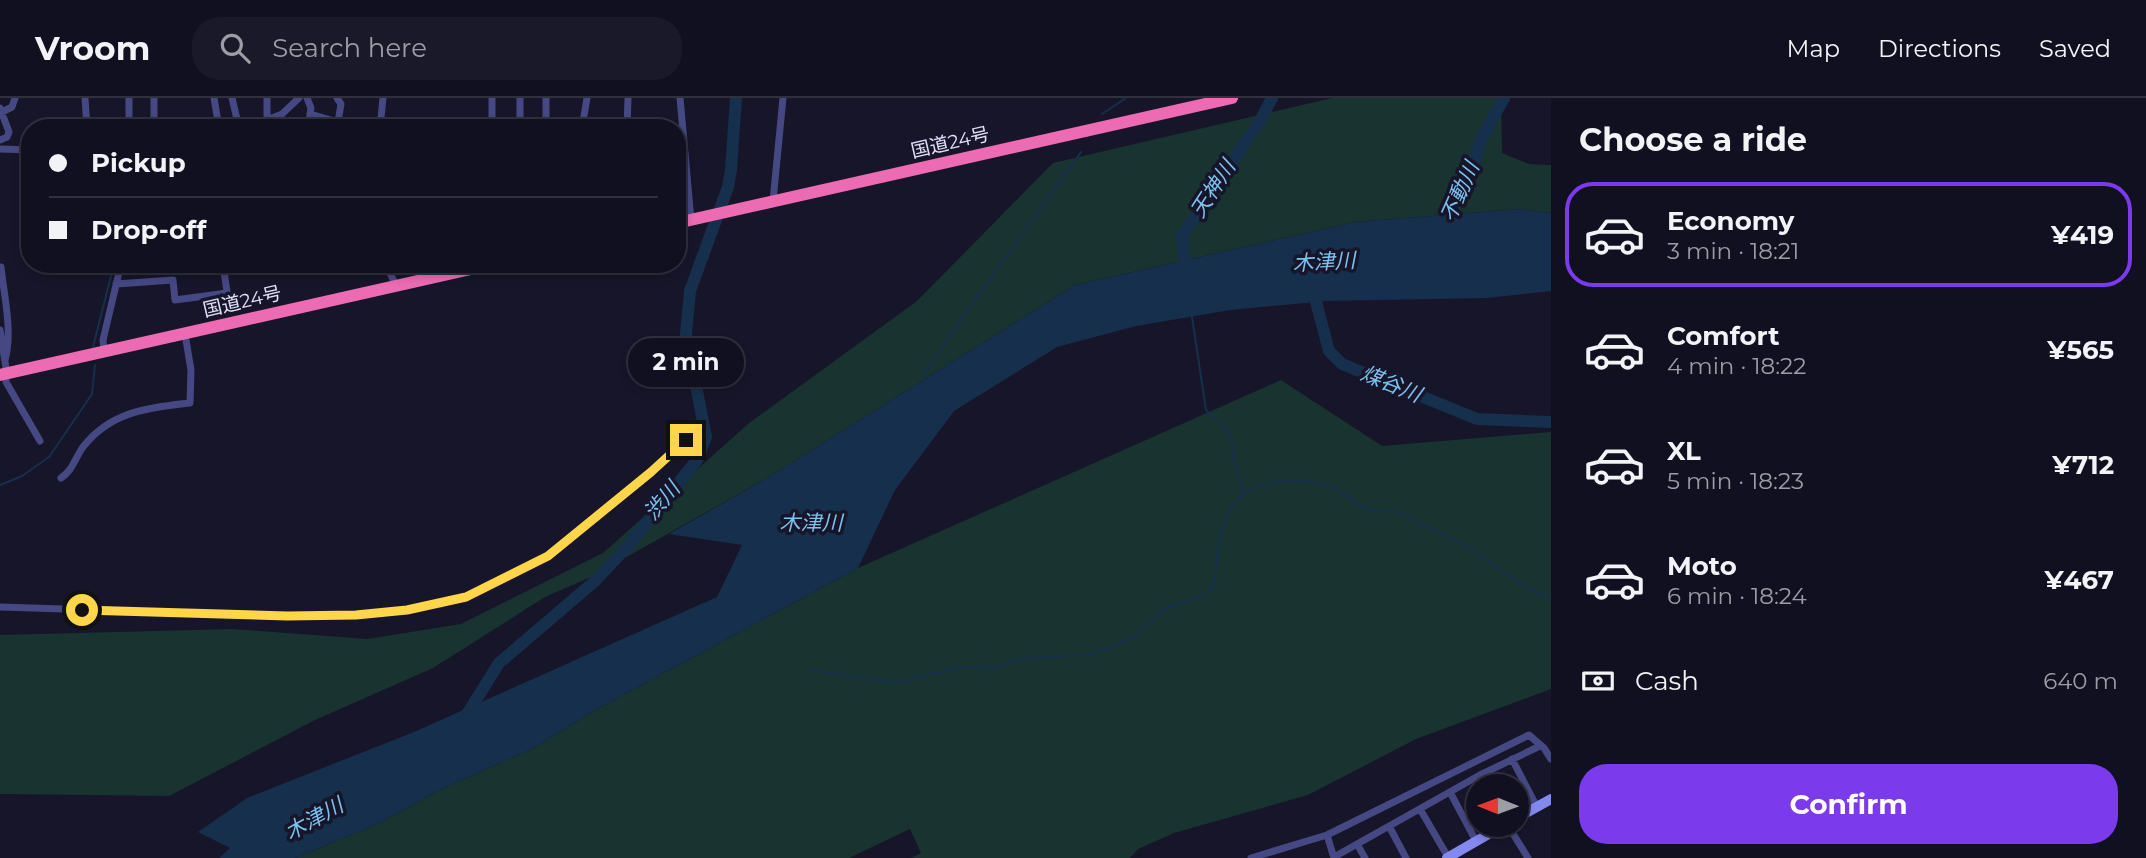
<!DOCTYPE html>
<meta charset="utf-8">
<style>
:root{--surface:#111020;--page:#1a1929;--text:#f1f3f6;--muted:#9c9da5;--line:#30303e;--accent:#7c3aed}
body{margin:0;font-family:Montserrat,"Noto Sans JP",sans-serif;background:var(--page);color:var(--text);height:100vh;display:flex;flex-direction:column;font-size:26px;white-space:nowrap}
*{box-sizing:border-box;margin:0}
p{font-size:23px;color:var(--muted)}
.icon{flex:none;width:38px;height:38px;fill:none;stroke:currentColor;stroke-width:2;stroke-linecap:round;stroke-linejoin:round}
.map{position:relative;flex:1;overflow:hidden}
.drawer{display:flex;flex-direction:column;background:var(--surface);width:595px}
.drawer>*{flex:none}
.banner{position:absolute;left:21px;top:21px;width:665px;height:154px;border-radius:28px;box-shadow:0 4px 10px #0003,0 0 0 2px var(--line);display:grid;align-content:center;height:154px;padding:0 28px;background:var(--surface)}
.needle{width:46px;rotate:271deg}
.fabs{position:absolute;left:1466px;top:676px;display:grid;gap:14px}
.fabs a{display:grid;place-items:center;width:63px;height:63px;border-radius:50%;background:var(--surface);box-shadow:0 4px 10px #0003,0 0 0 2px var(--line);font-size:35px}
.end{position:absolute;width:32px;height:32px;margin:-16px;border:9px solid #ffd54a;background:#111;box-shadow:0 0 0 4px #111}
.from{border-radius:50%}
.bubble{position:absolute;height:49px;border-radius:24px;background:var(--surface);box-shadow:0 4px 10px #0003,0 0 0 2px var(--line);font-size:23px;font-weight:700;line-height:49px;text-align:center}
.banner b{display:flex;align-items:center;gap:24px;height:66px;font-size:26px}
.banner b+b{border-top:2px solid var(--line)}
.banner i{width:18px;height:18px;background:var(--text)}
ul{padding:0;list-style:none}
li{display:flex;align-items:center;gap:21px;height:105px;margin:0 14px 10px;padding:0 14px;border:4px solid transparent;border-radius:28px}
li div{flex:1}
li b{display:block;font-size:26px}
li em{font-style:normal;font-weight:700}
li.selected{border-color:var(--accent)}
li>.icon{width:63px;height:63px;stroke-width:1.5}
h2{padding:0 28px;font-size:32px;line-height:84px}
.pay{display:flex;align-items:center;gap:18px;height:77px;padding:0 28px;font-size:26px}
.pay p{margin-inline-start:auto}
.button{display:flex;gap:14px;margin-top:auto;padding:14px 28px}
.button a{flex:1;height:80px;border-radius:28px;background:var(--accent);color:#fff;font-size:28px;font-weight:700;line-height:80px;text-align:center}
header{display:flex;align-items:center;gap:42px;box-sizing:border-box;height:98px;padding:0 35px;background:var(--surface);border-bottom:2px solid var(--line)}
header strong{font-size:33px}
nav{display:flex;gap:38px;margin-inline-start:auto;font-size:24px}
.search{width:490px;height:63px;background:var(--page);display:flex;align-items:center;gap:18px;box-sizing:border-box;padding:0 24px;border-radius:28px;color:var(--muted);font-size:26px}
main{display:flex;flex:1;min-height:0}
.map>svg:first-child{display:block}
</style>
<header>
<strong>Vroom</strong>
<div class="search"><svg class="icon" aria-label="search" viewBox="0 0 24 24"><circle cx="10" cy="10" r="6"/><path d="M15 15l6 6"/></svg>Search here</div>
<nav><a>Map</a><a>Directions</a><a>Saved</a></nav>
</header>
<main>
<div class="map">
<svg width="1551" height="760" viewBox="0 0 1551 760">
<rect width="100%" height="100%" fill="#17152a"/>
<path fill="#183330" d="M 1332,0 L 1501,0 L 1502,55 L 1529,66 L 1551,67 L 1551,115 L 1519,111 L 1356,124 L 1075,187 L 769,379 L 591,479 L 545,499 L 433,570 L 315,622 L 169,698 L 0,696 L 0,537 L 233,531 L 367,541 L 461,526 L 603,455 L 748,326 L 917,203 L 1053,65 Z
M 1281,282 L 1382,348 L 1551,334 L 1551,591 L 1416,641 L 1308,697 L 1174,735 L 1138,751 L 1130,760 L 911,760 L 921,755 L 910,731 L 849,760 L 295,760 L 382,724 L 439,692 L 532,651 L 597,611 L 858,470 Z"/>
<path fill="#162f4c" d="M 1519,111 L 1551,115 L 1551,193 L 1487,200 L 1326,203 L 1230,212 L 1136,228 L 1057,249 L 954,313 L 895,392 L 858,470 L 597,611 L 532,651 L 439,692 L 382,724 L 295,760 L 219,760 L 230,750 L 198,734 L 247,700 L 414,634 L 717,499 L 742,447 L 669,436 L 769,379 L 1075,187 L 1356,124 Z"/>
<g fill="none" stroke-linecap="round" stroke-linejoin="round">
<path stroke="#162f4c" stroke-width="2" d="M 1102,16 L 1126,0
M 1192,219 L 1206,312 L 1231,336 L 1232,351 L 1243,397
M 93,249 L 114,166
M 924,283 L 925,275 L 965,216 L 1081,54
M 0,387 L 22,378 L 49,359 L 92,296 L 95,267
M 810,572 L 895,585 L 961,569 L 994,570 L 1020,561 L 1089,556 L 1112,549 L 1136,537 L 1162,513 L 1175,506 L 1198,500 L 1210,493 L 1214,486 C 1217,462 1218,435 1229,414 C 1248,379 1303,376 1335,391 C 1346,396 1356,405 1367,411 C 1375,415 1384,412 1393,413 C 1403,415 1414,422 1422,426 C 1439,434 1459,443 1474,453 C 1500,471 1522,489 1551,501"/>
<path stroke="#162f4c" stroke-width="12" d="M 1444,131 L 1449,113 L 1460,101 L 1467,88 L 1481,41 L 1504,0
M 1186,176 L 1182,138 L 1260,23 L 1272,0
M 1312,189 L 1329,253 L 1342,266 L 1477,321 L 1551,324
M 464,621 L 499,565 L 595,483 L 627,449 L 697,362 L 706,339 L 686,236 L 690,193 L 728,89 L 731,72 L 736,0"/>
<path stroke="#464883" stroke-width="7" d="M 85,0 L 87,30
M 154,0 L 154,30
M 214,0 L 219,30
M 232,0 L 239,30
M 307,0 L 311,10 L 308,30
M 680,0 L 691,122
M 0,10 L 9,34 L 7,39 L 0,42
M 2,14 L 12,9 L 15,0
M 310,16 L 338,24 L 341,6 L 337,0
M 267,22 L 267,0
M 338,24 L 355,30
M 129,30 L 129,0
M 246,30 L 282,16 L 299,0
M 380,30 L 383,0
M 492,30 L 492,0
M 520,30 L 520,0
M 546,30 L 546,0
M 582,30 L 587,0
M 627,30 L 628,0
M 0,51 L 30,52
M 773,103 L 783,0
M 386,166 L 396,188
M 1,169 C 4,198 13,234 5,262
M 116,186 L 173,182 L 175,202 L 220,196 L 227,194 L 223,166
M 0,232 L 6,270 L 6,284 L 40,343
M 104,254 L 103,242 L 121,166
M 61,380 C 73,372 75,360 83,349 C 111,313 148,310 190,305 L 191,272 L 185,236
M 0,509 L 287,518 L 356,517 L 407,512 L 466,499 L 548,458 L 651,375 L 686,342
M 1512,661 L 1537,709
M 1480,677 L 1486,688
M 1450,694 L 1476,743
M 1420,711 L 1448,759
M 1507,726 L 1528,760
M 1389,728 L 1406,760
M 1327,737 L 1334,760
M 1357,746 L 1365,760
M 1334,759 L 1480,677 L 1540,648
M 1251,760 L 1327,737 L 1529,637 L 1544,650 L 1551,661"/>
<path stroke="#8489f0" stroke-width="10" d="M 1517,720 L 1551,701
M 1447,760 L 1506,726"/>
<path stroke="#ed6bb3" stroke-width="12" d="M 677,125 L 1232,0
M 0,277 L 493,166"/>
</g>
<g fill="none" stroke-linecap="round" stroke-linejoin="round">
<path stroke="#ffd54a" stroke-width="9" d="M 82,512 L 287,518 L 356,517 L 407,512 L 466,499 L 548,458 L 651,374 L 686,342"/>
</g>
<g text-anchor="middle" stroke-width="7" stroke-linejoin="round" paint-order="stroke">
<g font-size="19" fill="#e2e1fb" stroke="#17152a">
<text transform="translate(950 44) rotate(-13)" y="7">国道24号</text>
<text transform="translate(242 203) rotate(-13)" y="7">国道24号</text>
</g>
<g font-size="21" font-style="italic" fill="#7cc2ef" stroke="#17152a">
<text transform="translate(1213 91) rotate(-57)" y="7">天神川</text>
<text transform="translate(1460 94) rotate(-66)" y="7">不動川</text>
<text transform="translate(1324 164) rotate(-3)" y="7">木津川</text>
<text transform="translate(1391 286) rotate(22)" y="7">煤谷川</text>
<text transform="translate(662 403) rotate(-50)" y="7">渋川</text>
<text x="811" y="432">木津川</text>
<text transform="translate(314 721) rotate(-29)" y="7">木津川</text>
</g>
</g>
</svg>
<div class="fabs">
<a><svg class="needle" viewBox="-14 -14 28 28"><path d="M0-13l5 13h-10z" fill="#e53935"/><path d="M0 13l5-13h-10z" fill="#9c9da5"/></svg></a>
</div>
<i class="end from" style="left:82px;top:512px"></i>
<i class="end" style="left:686px;top:342px"></i>
<div class="bubble" style="left:628px;top:240px;width:116px">2 min</div>
<div class="banner">
<b><i class="from"></i>Pickup</b>
<b><i></i>Drop-off</b>
</div>
</div>
<section class="drawer">
<h2>Choose a ride</h2>
<ul>
<li class="selected"><svg class="icon" aria-label="car" viewBox="0 0 24 24"><path d="M5 17H2v-5l4-1 3-4h7l3 4 3 1v5h-3M9 17h6M6 11h13"/><circle cx="7" cy="17" r="2"/><circle cx="17" cy="17" r="2"/></svg><div><b>Economy</b><p>3 min · 18:21</p></div><em>¥419</em></li>
<li><svg class="icon" aria-label="car" viewBox="0 0 24 24"><path d="M5 17H2v-5l4-1 3-4h7l3 4 3 1v5h-3M9 17h6M6 11h13"/><circle cx="7" cy="17" r="2"/><circle cx="17" cy="17" r="2"/></svg><div><b>Comfort</b><p>4 min · 18:22</p></div><em>¥565</em></li>
<li><svg class="icon" aria-label="car" viewBox="0 0 24 24"><path d="M5 17H2v-5l4-1 3-4h7l3 4 3 1v5h-3M9 17h6M6 11h13"/><circle cx="7" cy="17" r="2"/><circle cx="17" cy="17" r="2"/></svg><div><b>XL</b><p>5 min · 18:23</p></div><em>¥712</em></li>
<li><svg class="icon" aria-label="car" viewBox="0 0 24 24"><path d="M5 17H2v-5l4-1 3-4h7l3 4 3 1v5h-3M9 17h6M6 11h13"/><circle cx="7" cy="17" r="2"/><circle cx="17" cy="17" r="2"/></svg><div><b>Moto</b><p>6 min · 18:24</p></div><em>¥467</em></li>
</ul>
<div class="pay"><svg class="icon" aria-label="cash" viewBox="0 0 24 24"><path d="M3 7h18v10H3z"/><circle cx="12" cy="12" r="2"/></svg>Cash<p>640 m</p></div>
<div class="button"><a>Confirm</a></div>
</section>
</main>
